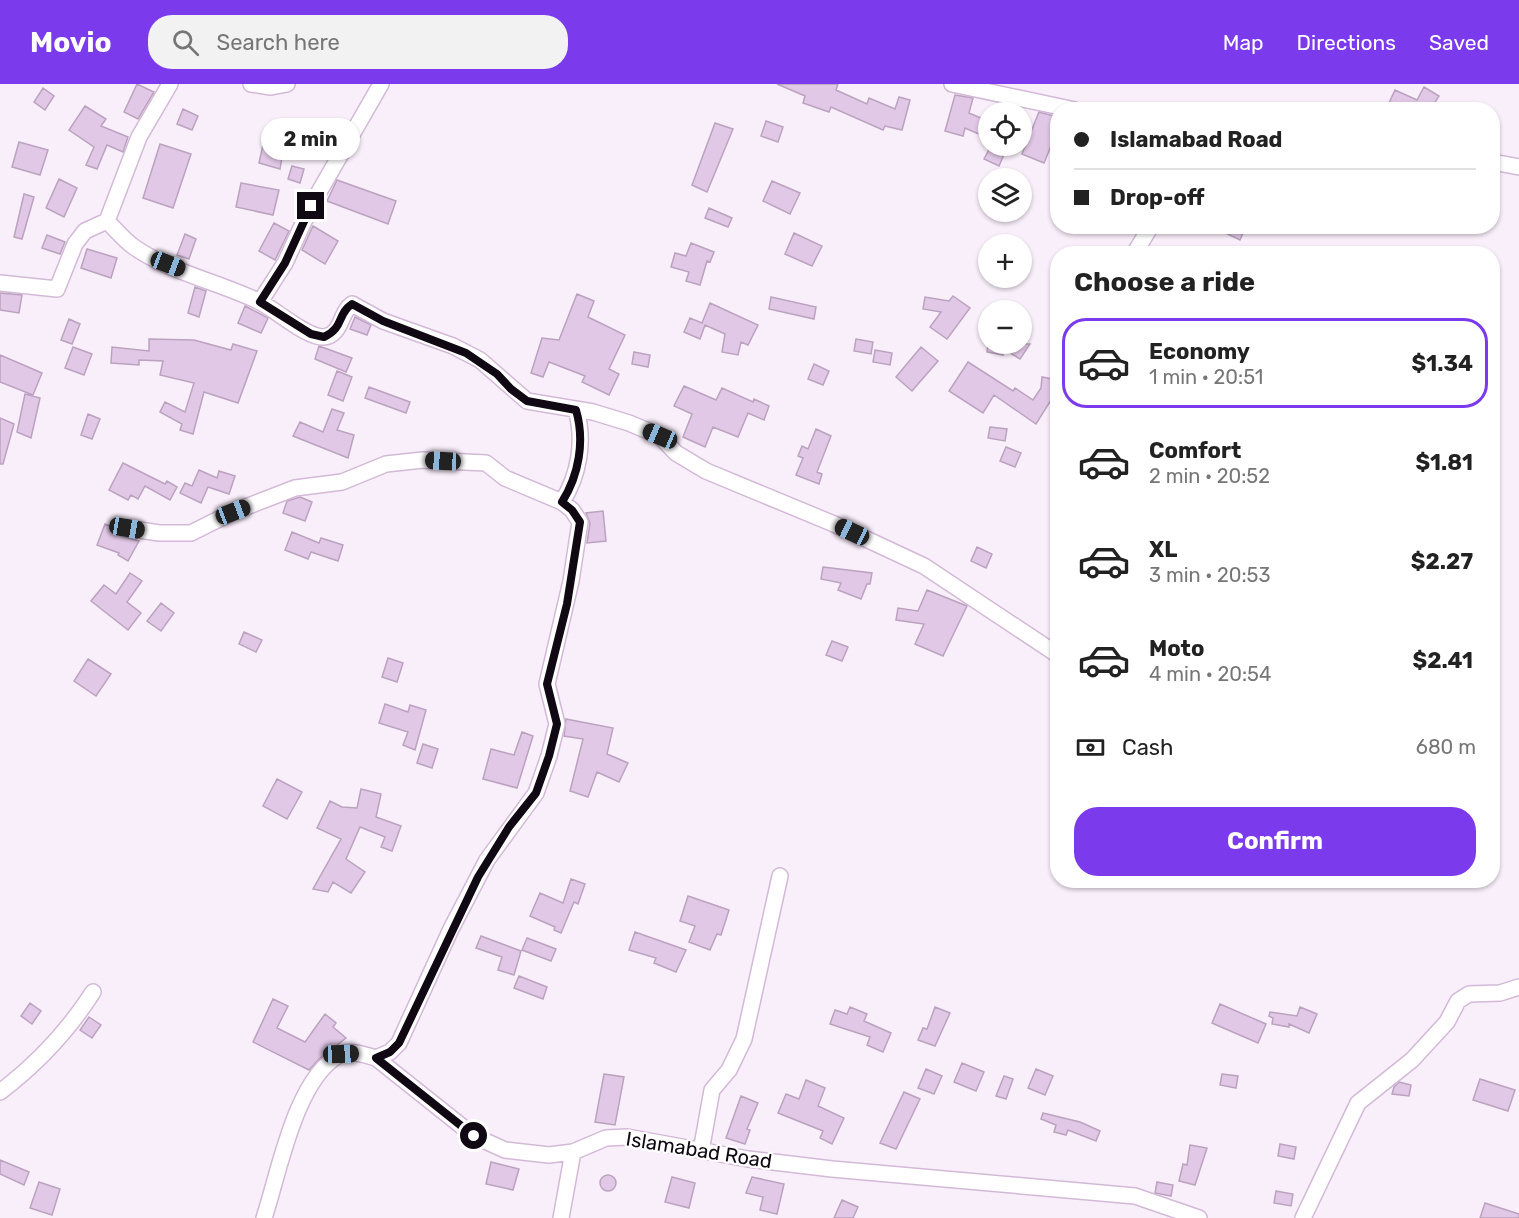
<!DOCTYPE html>
<meta charset="utf-8">
<style>
:root{--surface:#fff;--page:#f2f2f2;--text:#222;--muted:#767676;--line:#e0e0e0;--accent:#7c3aed}
body{margin:0;font-family:Rubik,sans-serif;background:var(--page);color:var(--text);height:100vh;display:flex;flex-direction:column;font-size:22px;white-space:nowrap}
*{box-sizing:border-box;margin:0}
p{font-size:20px;color:var(--muted)}
.icon{flex:none;width:33px;height:33px;fill:none;stroke:currentColor;stroke-width:2;stroke-linecap:round;stroke-linejoin:round}
.map{position:relative;flex:1;overflow:hidden}
.sheet{position:absolute;left:1050px;top:162px;width:450px;height:642px;display:flex;flex-direction:column;background:var(--surface);border-radius:24px;box-shadow:0 2px 4px #0004}
.sheet>*{flex:none}
.top-card{position:absolute;left:1050px;top:18px;width:450px;height:132px;border-radius:24px;box-shadow:0 2px 4px #0004;display:grid;align-content:center;height:132px;padding:0 24px;background:var(--surface)}
.controls{position:absolute;left:978px;top:18px;display:grid;gap:12px}
.controls a{display:grid;place-items:center;width:54px;height:54px;border-radius:50%;background:var(--surface);box-shadow:0 2px 4px #0004;font-size:30px}
.end{position:absolute;width:27px;height:27px;margin:-14px;border:8px solid #100812;background:#fff;box-shadow:0 0 0 3px #fff}
.from{border-radius:50%}
.bubble{position:absolute;height:42px;border-radius:21px;background:var(--surface);box-shadow:0 2px 4px #0004;font-size:20px;font-weight:700;line-height:42px;text-align:center}
.car{position:absolute;width:18px;height:36px;margin:-18px -9px;border-radius:8px;box-shadow:0 0 4px 2px #0007;background:linear-gradient(#222 24%,#8ab4d8 0 40%,#222 0 76%,#8ab4d8 0 86%,#222 0)}
.top-card b{display:flex;align-items:center;gap:21px;height:57px;font-size:22px}
.top-card b+b{border-top:2px solid var(--line)}
.top-card i{width:15px;height:15px;background:var(--text)}
ul{padding:0;list-style:none}
li{display:flex;align-items:center;gap:18px;height:90px;margin:0 12px 9px;padding:0 12px;border:3px solid transparent;border-radius:24px}
li div{flex:1}
li b{display:block;font-size:22px}
li em{font-style:normal;font-weight:700}
li.on{border-color:var(--accent)}
li>.icon{width:54px;height:54px;stroke-width:1.5}
h2{padding:0 24px;font-size:27px;line-height:72px}
.pay{display:flex;align-items:center;gap:15px;height:66px;padding:0 24px;font-size:22px}
.pay p{margin-inline-start:auto}
.action{display:flex;gap:12px;margin-top:auto;padding:12px 24px}
.action a{flex:1;height:69px;border-radius:24px;background:var(--accent);color:#fff;font-size:24px;font-weight:700;line-height:69px;text-align:center}
header{display:flex;align-items:center;gap:36px;box-sizing:border-box;height:84px;padding:0 30px;background:var(--accent);color:#fff}
header strong{font-size:28px}
nav{display:flex;gap:33px;margin-inline-start:auto;font-size:21px}
.search{width:420px;height:54px;background:var(--page);display:flex;align-items:center;gap:15px;box-sizing:border-box;padding:0 21px;border-radius:24px;color:var(--muted);font-size:22px}
.map>svg:first-child{display:block}
</style>
<header>
<strong>Movio</strong>
<div class="search"><svg class="icon" aria-label="search" viewBox="0 0 24 24"><circle cx="10" cy="10" r="6"/><path d="M15 15l6 6"/></svg>Search here</div>
<nav><a>Map</a><a>Directions</a><a>Saved</a></nav>
</header>
<div class="map">
<svg width="1519" height="1134" viewBox="0 0 1519 1134">
<rect width="100%" height="100%" fill="#f9effb"/>
<path fill="#e1c8e6" stroke="#bba2bf" stroke-width="1.5" d="M 137,0 L 154,8 L 138,35 L 124,28 Z
M 777,0 L 838,0 L 836,6 L 867,20 L 869,14 L 895,25 L 899,13 L 910,16 L 902,46 L 885,42 L 883,46 L 831,23 L 829,28 L 803,19 L 805,12 Z
M 1424,3 L 1439,12 L 1432,23 L 1436,26 L 1397,26 L 1388,21 L 1395,6 L 1417,16 Z
M 43,4 L 54,12 L 45,26 L 34,18 Z
M 955,11 L 973,14 L 969,29 L 988,37 L 988,54 L 965,44 L 963,52 L 945,47 Z
M 85,22 L 106,35 L 101,42 L 128,53 L 123,68 L 107,61 L 97,85 L 86,81 L 94,63 L 69,46 Z
M 183,25 L 198,32 L 192,46 L 177,40 Z
M 1039,28 L 1058,33 L 1058,45 L 1044,79 L 1022,70 Z
M 766,37 L 783,43 L 778,58 L 761,52 Z
M 715,39 L 733,45 L 707,108 L 692,101 Z
M 266,47 L 286,49 L 280,85 L 259,79 Z
M 19,58 L 48,66 L 40,91 L 12,83 Z
M 160,60 L 191,70 L 173,124 L 143,114 Z
M 991,62 L 1005,68 L 999,82 L 984,75 Z
M 292,82 L 304,85 L 300,99 L 288,95 Z
M 59,95 L 77,104 L 64,133 L 46,124 Z
M 337,96 L 396,117 L 388,140 L 327,117 Z
M 772,97 L 800,109 L 790,130 L 763,117 Z
M 241,99 L 279,106 L 273,131 L 236,123 Z
M 24,110 L 34,113 L 22,155 L 14,153 Z
M 709,124 L 732,134 L 728,143 L 705,134 Z
M 274,139 L 289,147 L 275,176 L 259,167 Z
M 313,142 L 338,157 L 325,180 L 302,166 Z
M 1211,142 L 1246,142 L 1240,156 Z
M 794,149 L 822,162 L 812,182 L 785,170 Z
M 185,150 L 196,155 L 189,175 L 177,171 Z
M 47,151 L 65,158 L 60,170 L 42,164 Z
M 691,159 L 714,168 L 710,178 L 707,177 L 700,201 L 686,197 L 689,188 L 671,183 L 675,169 L 686,172 Z
M 87,165 L 117,174 L 111,194 L 81,184 Z
M 195,203 L 206,207 L 199,233 L 188,229 Z
M 0,209 L 22,211 L 19,229 L 0,226 Z
M 577,210 L 594,217 L 588,233 L 625,251 L 609,285 L 619,290 L 609,311 L 582,298 L 585,292 L 549,278 L 543,293 L 531,289 L 542,254 L 559,256 Z
M 953,212 L 970,224 L 947,255 L 930,243 L 941,228 L 923,225 L 925,213 L 949,217 Z
M 771,213 L 816,223 L 814,235 L 769,225 Z
M 710,219 L 758,241 L 748,261 L 741,258 L 738,271 L 722,268 L 725,250 L 705,241 L 700,255 L 684,248 L 690,234 L 702,239 Z
M 245,222 L 268,234 L 261,249 L 238,239 Z
M 355,233 L 371,241 L 367,251 L 350,245 Z
M 69,235 L 80,240 L 72,260 L 61,256 Z
M 149,255 L 194,256 L 231,266 L 233,260 L 257,267 L 238,319 L 204,308 L 193,350 L 180,346 L 182,340 L 160,328 L 165,318 L 185,328 L 194,299 L 160,291 L 163,277 L 139,276 L 139,281 L 111,279 L 112,263 L 149,267 Z
M 856,255 L 873,258 L 871,270 L 854,267 Z
M 988,260 L 1030,260 L 1020,275 L 1004,265 L 1003,271 L 987,268 Z
M 319,262 L 352,274 L 346,288 L 315,275 Z
M 73,263 L 92,270 L 84,291 L 65,284 Z
M 921,263 L 938,277 L 912,307 L 896,293 Z
M 875,266 L 892,269 L 890,281 L 873,278 Z
M 634,268 L 650,271 L 648,283 L 632,280 Z
M 0,271 L 42,289 L 33,311 L 0,298 Z
M 968,278 L 1013,307 L 1015,304 L 1033,316 L 1041,304 L 1042,293 L 1058,296 L 1058,305 L 1036,340 L 994,311 L 983,329 L 949,307 Z
M 814,280 L 829,287 L 823,301 L 808,295 Z
M 337,287 L 352,293 L 343,317 L 328,311 Z
M 684,302 L 716,316 L 722,304 L 753,318 L 754,315 L 769,322 L 764,336 L 748,329 L 738,353 L 713,343 L 705,363 L 683,353 L 692,330 L 674,322 Z
M 369,303 L 410,318 L 406,329 L 365,314 Z
M 25,310 L 40,314 L 31,354 L 17,348 Z
M 332,325 L 344,329 L 337,346 L 354,351 L 348,374 L 293,352 L 300,338 L 323,348 Z
M 88,330 L 100,335 L 92,355 L 81,351 Z
M 0,334 L 14,340 L 3,380 L 0,380 Z
M 990,343 L 1007,345 L 1005,357 L 988,354 Z
M 816,345 L 831,352 L 817,388 L 822,390 L 819,400 L 796,391 L 803,374 L 798,372 L 802,362 L 808,365 Z
M 1006,363 L 1021,369 L 1015,383 L 1000,377 Z
M 123,379 L 165,400 L 167,397 L 177,403 L 170,416 L 145,402 L 138,415 L 131,411 L 128,416 L 109,406 Z
M 199,386 L 217,394 L 219,387 L 235,392 L 229,410 L 208,403 L 201,419 L 180,409 L 185,399 L 192,402 Z
M 300,413 L 312,418 L 305,437 L 283,429 L 287,417 Z
M 603,427 L 606,457 L 587,459 L 590,439 L 586,429 Z
M 105,440 L 118,445 L 121,452 L 139,457 L 128,477 L 118,471 L 119,469 L 97,461 Z
M 292,448 L 319,459 L 321,454 L 343,461 L 338,477 L 311,468 L 308,475 L 285,466 Z
M 977,463 L 992,470 L 986,484 L 971,477 Z
M 823,483 L 872,489 L 870,500 L 867,500 L 861,515 L 838,506 L 841,499 L 821,495 Z
M 130,489 L 142,497 L 127,518 L 141,529 L 128,546 L 91,517 L 104,501 L 116,510 Z
M 927,506 L 967,522 L 943,572 L 915,560 L 924,540 L 896,536 L 898,524 L 918,527 Z
M 161,519 L 174,529 L 161,547 L 147,537 Z
M 244,548 L 262,556 L 256,568 L 239,560 Z
M 832,557 L 848,563 L 842,577 L 826,571 Z
M 388,574 L 403,579 L 397,598 L 382,593 Z
M 88,575 L 111,590 L 96,612 L 74,597 Z
M 385,620 L 408,628 L 410,621 L 426,626 L 415,666 L 403,661 L 408,648 L 379,639 Z
M 566,635 L 613,644 L 607,670 L 628,679 L 619,698 L 597,688 L 588,713 L 570,707 L 583,655 L 564,652 Z
M 522,648 L 533,652 L 517,704 L 483,695 L 491,665 L 514,671 Z
M 423,660 L 438,665 L 432,684 L 417,679 Z
M 277,695 L 302,708 L 287,735 L 263,722 Z
M 361,705 L 381,710 L 376,733 L 401,742 L 392,767 L 381,763 L 385,753 L 360,743 L 346,775 L 365,788 L 351,809 L 333,798 L 328,808 L 313,805 L 341,755 L 317,744 L 330,717 L 342,723 L 357,724 Z
M 571,795 L 585,800 L 578,820 L 574,818 L 561,849 L 554,846 L 555,843 L 530,832 L 540,809 L 563,819 Z
M 688,812 L 729,826 L 721,851 L 717,850 L 710,866 L 689,858 L 695,842 L 680,837 Z
M 635,848 L 686,866 L 676,888 L 654,879 L 656,874 L 629,866 Z
M 481,852 L 521,867 L 514,891 L 498,886 L 502,873 L 476,864 Z
M 527,854 L 556,865 L 551,877 L 522,866 Z
M 519,892 L 547,903 L 543,915 L 514,904 Z
M 273,915 L 288,922 L 277,944 L 305,958 L 325,930 L 336,939 L 333,943 L 346,954 L 318,976 L 309,986 L 253,958 Z
M 30,919 L 41,927 L 32,940 L 21,932 Z
M 1220,920 L 1266,940 L 1258,959 L 1212,939 Z
M 850,923 L 867,930 L 864,937 L 891,949 L 883,968 L 867,961 L 870,953 L 830,940 L 835,926 L 847,930 Z
M 935,923 L 950,929 L 935,962 L 918,956 L 923,944 L 927,945 Z
M 1300,923 L 1317,930 L 1309,949 L 1289,940 L 1289,943 L 1272,940 L 1273,934 L 1269,932 L 1270,928 L 1297,932 Z
M 89,933 L 101,941 L 92,954 L 80,946 Z
M 962,979 L 984,988 L 976,1007 L 954,998 Z
M 926,985 L 942,992 L 934,1010 L 918,1004 Z
M 1036,985 L 1053,992 L 1045,1011 L 1028,1004 Z
M 604,990 L 624,993 L 615,1041 L 595,1038 Z
M 1222,990 L 1238,992 L 1236,1004 L 1220,1001 Z
M 1004,992 L 1013,995 L 1006,1015 L 996,1012 Z
M 1480,995 L 1515,1006 L 1508,1027 L 1473,1016 Z
M 806,996 L 825,1004 L 818,1022 L 844,1034 L 832,1060 L 820,1054 L 823,1047 L 778,1029 L 786,1010 L 799,1015 Z
M 1399,998 L 1411,1001 L 1409,1012 L 1392,1010 L 1394,1003 Z
M 904,1008 L 920,1015 L 896,1065 L 880,1059 Z
M 741,1012 L 758,1019 L 747,1045 L 750,1046 L 745,1060 L 726,1054 Z
M 1043,1029 L 1080,1038 L 1100,1047 L 1096,1057 L 1068,1046 L 1066,1051 L 1054,1048 L 1056,1041 L 1041,1035 Z
M 1280,1060 L 1296,1063 L 1294,1075 L 1278,1072 Z
M 1190,1061 L 1207,1064 L 1195,1101 L 1179,1097 L 1183,1080 L 1187,1081 Z
M 0,1076 L 29,1088 L 24,1101 L 0,1090 Z
M 491,1078 L 519,1085 L 513,1106 L 486,1100 Z
M600 1099a8 8 0 1 1 16 0a8 8 0 1 1-16 0Z
M 672,1093 L 695,1099 L 689,1124 L 665,1118 Z
M 752,1093 L 784,1100 L 777,1130 L 760,1126 L 763,1113 L 746,1109 Z
M 39,1098 L 60,1105 L 52,1131 L 30,1124 Z
M 1157,1098 L 1173,1101 L 1171,1112 L 1155,1109 Z
M 1276,1107 L 1293,1110 L 1291,1122 L 1274,1119 Z
M 842,1116 L 858,1123 L 853,1134 L 834,1134 Z
M 1485,1119 L 1519,1130 L 1519,1134 L 1480,1134 Z"/>
<g fill="none" stroke-linecap="round" stroke-linejoin="round">
<g stroke="#d3b9d7" stroke-width="18">
<path id="street" d="M 251,0 L 271,3 L 287,0
M 952,0 L 1075,26
M 1492,78 L 1519,83
M 107,137 C 116,146 124,156 134,163 C 171,189 220,198 260,218 C 276,226 307,254 324,253 C 342,251 340,228 352,220 L 383,237 L 453,262 L 480,276 L 527,317 L 593,328 L 629,339 L 660,352 L 676,369 L 706,387 L 834,440 L 924,482 L 1058,571
M 1134,170 L 1151,142
M 0,199 L 57,205 L 75,160 L 85,147 L 107,137 L 139,53 L 170,0
M 260,218 L 285,179 L 311,122 L 381,0
M 562,418 C 579,391 585,357 576,326
M 127,444 L 159,449 L 191,449 L 233,428 L 295,404 L 342,398 L 386,380 L 423,376 L 486,379 L 505,394 L 562,418 L 572,426 L 580,438 L 571,497 L 547,600 L 557,640 L 549,672 L 536,709 L 487,776 L 451,845 L 399,959 L 390,968 L 376,974
M 0,1008 C 37,980 68,947 93,908
M 701,1067 L 712,1006 L 729,986 L 744,955 L 780,792
M 264,1134 C 279,1089 295,996 339,971 C 349,965 365,971 376,974 L 474,1052 L 505,1066 L 549,1071 L 573,1068 L 606,1054 L 627,1053 L 748,1075 L 832,1085 L 1135,1112 L 1199,1134
M 561,1134 L 573,1068
M 1303,1134 L 1358,1019 L 1412,976 L 1447,938 L 1458,917 L 1469,910 L 1500,909 L 1519,903"/>
</g>
<use href="#street" stroke="#fff" stroke-width="15"/>
</g>
<g fill="none" stroke-linecap="round" stroke-linejoin="round">
<path stroke="#100812" stroke-width="8" d="M 311,122 L 285,179 L 260,218 L 311,250 L 324,253 C 344,244 337,230 352,220 L 383,237 L 466,269 L 497,290 L 511,305 L 527,317 L 576,326 C 585,357 579,391 562,418 L 572,426 L 580,438 L 567,520 L 547,600 L 557,640 L 549,672 L 536,709 L 509,743 L 478,793 L 399,959 L 390,968 L 376,974 L 474,1052"/>
</g>
<g text-anchor="middle" stroke-width="4.5" stroke-linejoin="round" paint-order="stroke">
<g font-size="20" fill="#100812" stroke="#fff">
<text transform="translate(699 1066) rotate(9)" y="7">Islamabad Road</text>
</g>
</g>
</svg>
<div class="controls">
<a><svg class="icon" aria-label="locate" viewBox="0 0 24 24"><circle cx="12" cy="12" r="6"/><path d="M12 2v4M12 18v4M2 12h4M18 12h4"/></svg></a>
<a><svg class="icon" aria-label="layers" viewBox="0 0 24 24"><path d="M12 4l9 5-9 5-9-5zM3 14l9 5 9-5"/></svg></a>
<a>+</a>
<a>−</a>
</div>
<i class="end from" style="left:474px;top:1052px"></i>
<i class="end" style="left:311px;top:122px"></i>
<div class="bubble" style="left:261px;top:34px;width:99px">2 min</div>
<i class="car" style="left:168px;top:180px;rotate:111deg"></i>
<i class="car" style="left:660px;top:352px;rotate:293deg"></i>
<i class="car" style="left:443px;top:377px;rotate:273deg"></i>
<i class="car" style="left:233px;top:428px;rotate:69deg"></i>
<i class="car" style="left:127px;top:444px;rotate:100deg"></i>
<i class="car" style="left:852px;top:448px;rotate:295deg"></i>
<i class="car" style="left:341px;top:970px;rotate:88deg"></i>
<div class="top-card">
<b><i class="from"></i>Islamabad Road</b>
<b><i></i>Drop-off</b>
</div>
<section class="sheet">
<h2>Choose a ride</h2>
<ul>
<li class="on"><svg class="icon" aria-label="car" viewBox="0 0 24 24"><path d="M5 17H2v-5l4-1 3-4h7l3 4 3 1v5h-3M9 17h6M6 11h13"/><circle cx="7" cy="17" r="2"/><circle cx="17" cy="17" r="2"/></svg><div><b>Economy</b><p>1 min · 20:51</p></div><em>$1.34</em></li>
<li><svg class="icon" aria-label="car" viewBox="0 0 24 24"><path d="M5 17H2v-5l4-1 3-4h7l3 4 3 1v5h-3M9 17h6M6 11h13"/><circle cx="7" cy="17" r="2"/><circle cx="17" cy="17" r="2"/></svg><div><b>Comfort</b><p>2 min · 20:52</p></div><em>$1.81</em></li>
<li><svg class="icon" aria-label="car" viewBox="0 0 24 24"><path d="M5 17H2v-5l4-1 3-4h7l3 4 3 1v5h-3M9 17h6M6 11h13"/><circle cx="7" cy="17" r="2"/><circle cx="17" cy="17" r="2"/></svg><div><b>XL</b><p>3 min · 20:53</p></div><em>$2.27</em></li>
<li><svg class="icon" aria-label="car" viewBox="0 0 24 24"><path d="M5 17H2v-5l4-1 3-4h7l3 4 3 1v5h-3M9 17h6M6 11h13"/><circle cx="7" cy="17" r="2"/><circle cx="17" cy="17" r="2"/></svg><div><b>Moto</b><p>4 min · 20:54</p></div><em>$2.41</em></li>
</ul>
<div class="pay"><svg class="icon" aria-label="cash" viewBox="0 0 24 24"><path d="M3 7h18v10H3z"/><circle cx="12" cy="12" r="2"/></svg>Cash<p>680 m</p></div>
<div class="action"><a>Confirm</a></div>
</section>
</div>
